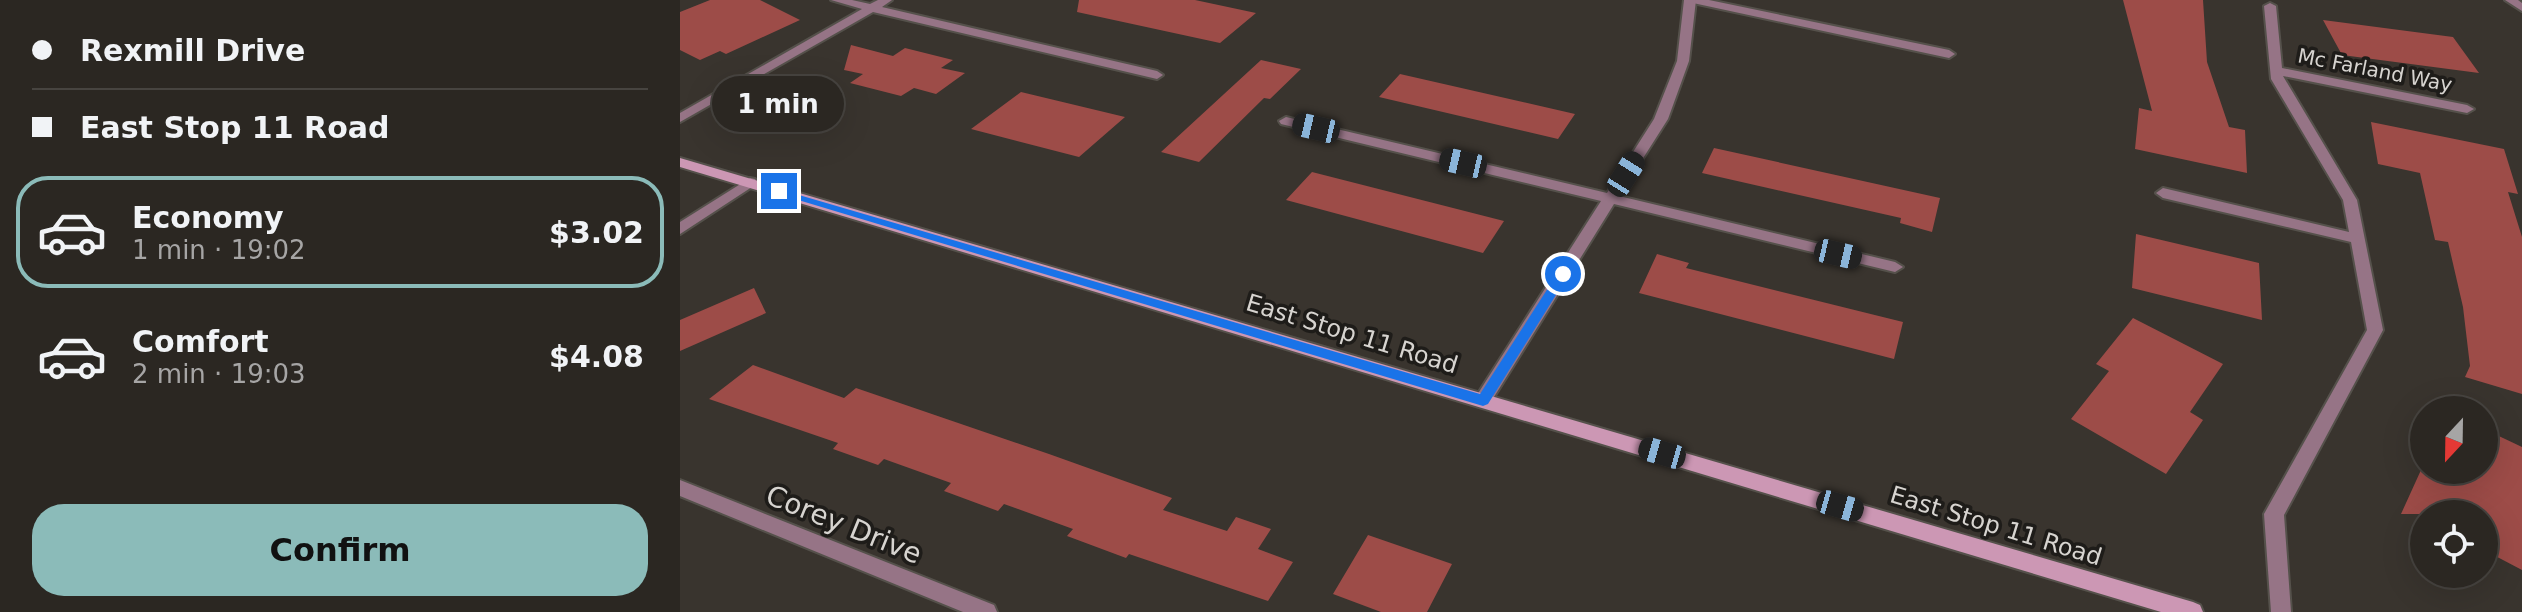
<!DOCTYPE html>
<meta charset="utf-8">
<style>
:root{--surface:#2b2722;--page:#332f2a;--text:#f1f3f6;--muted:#a6a5a5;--line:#474440;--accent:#8bbbb9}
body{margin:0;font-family:"DejaVu Sans",sans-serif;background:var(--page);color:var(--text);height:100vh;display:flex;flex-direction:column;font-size:30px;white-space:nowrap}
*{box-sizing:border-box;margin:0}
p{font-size:26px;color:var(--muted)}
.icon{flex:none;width:44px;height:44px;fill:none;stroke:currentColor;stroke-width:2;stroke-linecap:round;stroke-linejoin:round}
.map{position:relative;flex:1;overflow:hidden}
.details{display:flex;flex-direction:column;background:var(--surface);width:680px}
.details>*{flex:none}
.top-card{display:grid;align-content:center;height:176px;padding:0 32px;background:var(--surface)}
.needle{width:52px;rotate:202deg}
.tools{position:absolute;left:1730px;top:396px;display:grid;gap:16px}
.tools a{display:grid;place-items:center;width:88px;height:88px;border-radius:50%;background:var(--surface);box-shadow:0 8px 32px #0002,0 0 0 2px var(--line);font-size:40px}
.end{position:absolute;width:36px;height:36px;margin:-18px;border:10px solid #1a73e8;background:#fff;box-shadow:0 0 0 4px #fff}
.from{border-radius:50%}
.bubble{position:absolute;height:56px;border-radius:28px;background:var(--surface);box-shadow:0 8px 32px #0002,0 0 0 2px var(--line);font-size:26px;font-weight:700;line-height:56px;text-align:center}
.car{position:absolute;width:24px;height:48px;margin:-24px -12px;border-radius:10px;box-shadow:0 0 6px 2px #0007;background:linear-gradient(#222 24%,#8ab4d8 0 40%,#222 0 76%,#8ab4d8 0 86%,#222 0)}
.top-card b{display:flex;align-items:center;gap:28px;height:76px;font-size:30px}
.top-card b+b{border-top:2px solid var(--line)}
.top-card i{width:20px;height:20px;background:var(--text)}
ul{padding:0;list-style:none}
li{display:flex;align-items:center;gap:24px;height:112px;margin:0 16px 12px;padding:0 16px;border:4px solid transparent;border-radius:32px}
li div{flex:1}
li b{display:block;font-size:30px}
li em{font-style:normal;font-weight:700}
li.selected{border-color:var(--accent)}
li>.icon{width:72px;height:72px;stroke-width:1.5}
.action{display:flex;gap:16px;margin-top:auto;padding:16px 32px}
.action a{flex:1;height:92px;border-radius:32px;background:var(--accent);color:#111;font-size:32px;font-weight:700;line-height:92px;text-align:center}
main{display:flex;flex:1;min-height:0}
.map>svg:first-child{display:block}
</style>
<main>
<section class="details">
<div class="top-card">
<b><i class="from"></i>Rexmill Drive</b>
<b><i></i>East Stop 11 Road</b>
</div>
<ul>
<li class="selected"><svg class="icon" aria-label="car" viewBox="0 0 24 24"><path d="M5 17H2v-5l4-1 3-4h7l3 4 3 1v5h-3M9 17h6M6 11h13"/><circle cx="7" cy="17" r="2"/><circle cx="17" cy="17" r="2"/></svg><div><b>Economy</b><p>1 min · 19:02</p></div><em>$3.02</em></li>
<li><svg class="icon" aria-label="car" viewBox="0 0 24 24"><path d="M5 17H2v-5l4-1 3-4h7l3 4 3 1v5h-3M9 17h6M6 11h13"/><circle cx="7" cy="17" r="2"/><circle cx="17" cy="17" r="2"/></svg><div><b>Comfort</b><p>2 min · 19:03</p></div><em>$4.08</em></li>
</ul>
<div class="action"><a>Confirm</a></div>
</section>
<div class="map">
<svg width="1842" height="612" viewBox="0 0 1842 612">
<rect width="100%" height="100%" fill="#39342e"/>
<path fill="#9d4c48" d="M 30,0 L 80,0 L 120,20 L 46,54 L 40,51 L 20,60 L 0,50 L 0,12 Z
M 399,0 L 515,0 L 576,13 L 540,43 L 397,12 Z
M 1443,0 L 1523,0 L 1527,62 L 1549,127 L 1565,130 L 1567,173 L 1455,149 L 1459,108 L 1472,111 Z
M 1643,20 L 1773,37 L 1799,73 L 1662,55 Z
M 171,45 L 213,56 L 225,48 L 273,60 L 261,68 L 285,73 L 256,94 L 234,88 L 221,96 L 170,83 L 183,74 L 164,70 Z
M 581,60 L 621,69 L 590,99 L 584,98 L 519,162 L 481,152 Z
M 720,74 L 895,114 L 878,139 L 699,97 Z
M 341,92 L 445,117 L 399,157 L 291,129 Z
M 1691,122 L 1824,149 L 1838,194 L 1828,192 L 1842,237 L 1842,394 L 1785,377 L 1790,366 L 1783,307 L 1768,242 L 1755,240 L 1740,173 L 1698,164 Z
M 1034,148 L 1260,198 L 1252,232 L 1220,223 L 1221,218 L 1022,173 Z
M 632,172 L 824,221 L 803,253 L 606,200 Z
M 1456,234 L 1579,263 L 1582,320 L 1452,288 Z
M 977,254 L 1009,263 L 1006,268 L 1223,322 L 1214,359 L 959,293 Z
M 74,288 L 86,313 L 0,351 L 0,320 Z
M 1453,318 L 1543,364 L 1510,412 L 1523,420 L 1486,474 L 1391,419 L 1429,371 L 1416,364 Z
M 73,365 L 164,398 L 176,388 L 369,454 L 492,498 L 483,510 L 547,531 L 556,517 L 591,529 L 578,549 L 613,562 L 588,601 L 449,554 L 446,558 L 387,536 L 393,529 L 324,504 L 318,511 L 264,491 L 271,483 L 204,459 L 198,465 L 153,449 L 158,443 L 29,399 Z
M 1804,429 L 1842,447 L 1842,570 L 1804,550 L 1804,514 L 1721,514 L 1741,470 L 1804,470 Z
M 688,535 L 772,564 L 747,612 L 701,612 L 653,594 Z"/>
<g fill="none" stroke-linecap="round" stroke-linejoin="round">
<g stroke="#55514b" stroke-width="4">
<path id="service" d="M 1007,0 L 1029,0 L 1269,50 L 1275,54 L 1269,58 L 1013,3 Z"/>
</g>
<g stroke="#55514b" stroke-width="4">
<path id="minor" d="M 151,0 L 172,0 L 190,4 L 198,0 L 212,0 L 202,7 L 477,71 L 483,75 L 477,79 L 193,12 L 0,122 L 0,113 L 182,9 Z
M 1004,0 L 1016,0 L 1009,61 L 988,119 L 939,196 L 1215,262 L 1223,267 L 1215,272 L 934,204 L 809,405 L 797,405 L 794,400 L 797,395 L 921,201 L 601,124 L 599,121 L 606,117 L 927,193 L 974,119 L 997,61 Z
M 1825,0 L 1838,0 L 1842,3 L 1842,11 Z
M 1590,3 L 1596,6 L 1602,68 L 1787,105 L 1794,109 L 1787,113 L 1603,76 L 1677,200 L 1703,330 L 1604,515 L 1611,612 L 1591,612 L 1584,514 L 1687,330 L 1671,242 L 1483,198 L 1476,193 L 1483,188 L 1669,232 L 1663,200 L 1591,79 L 1584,6 Z
M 70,178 L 75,179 L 77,182 L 75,185 L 0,234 L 0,222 Z
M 0,480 L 314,605 L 317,612 L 283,612 L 0,496 Z"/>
</g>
<g stroke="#55514b" stroke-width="4">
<path id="secondary" d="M 0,158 L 1513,602 L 1520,605 L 1523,612 L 1481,612 L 0,167 Z"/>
</g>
<use href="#service" fill="#967486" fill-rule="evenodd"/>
<use href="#minor" fill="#967486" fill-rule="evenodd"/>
<use href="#secondary" fill="#cc97b4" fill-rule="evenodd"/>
</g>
<path fill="#1a73e8" d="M 95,188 L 800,394 L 879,271 L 889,274 L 808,404 L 803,406 L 95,193 Z"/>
<g text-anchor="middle" stroke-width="7" stroke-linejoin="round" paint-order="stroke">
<g font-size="20" fill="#d7d4d0" stroke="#1e1c19">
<text transform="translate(1695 70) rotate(11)" y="7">Mc Farland Way</text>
</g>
<g font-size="24" fill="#d7d4d0" stroke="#1e1c19">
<text transform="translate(672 334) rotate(17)" y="8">East Stop 11 Road</text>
<text transform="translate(1316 526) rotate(17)" y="8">East Stop 11 Road</text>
</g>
<g font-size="28" fill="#d7d4d0" stroke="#1e1c19">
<text transform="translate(164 524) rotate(22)" y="10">Corey Drive</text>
</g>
</g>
</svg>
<div class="tools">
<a><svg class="needle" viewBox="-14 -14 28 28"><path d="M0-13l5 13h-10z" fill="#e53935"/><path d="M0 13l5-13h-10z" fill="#a6a5a5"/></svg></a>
<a><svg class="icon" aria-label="locate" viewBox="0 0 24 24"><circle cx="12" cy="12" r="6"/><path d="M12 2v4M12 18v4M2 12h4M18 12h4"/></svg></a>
</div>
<i class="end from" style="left:883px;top:274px"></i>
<i class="end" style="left:99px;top:191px"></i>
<div class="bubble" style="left:32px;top:76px;width:132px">1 min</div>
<i class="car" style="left:636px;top:128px;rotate:283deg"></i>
<i class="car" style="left:783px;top:163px;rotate:283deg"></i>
<i class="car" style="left:946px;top:174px;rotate:32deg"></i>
<i class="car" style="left:1158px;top:254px;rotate:103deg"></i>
<i class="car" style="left:982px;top:453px;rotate:286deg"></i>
<i class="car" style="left:1160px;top:506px;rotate:106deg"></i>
</div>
</main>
